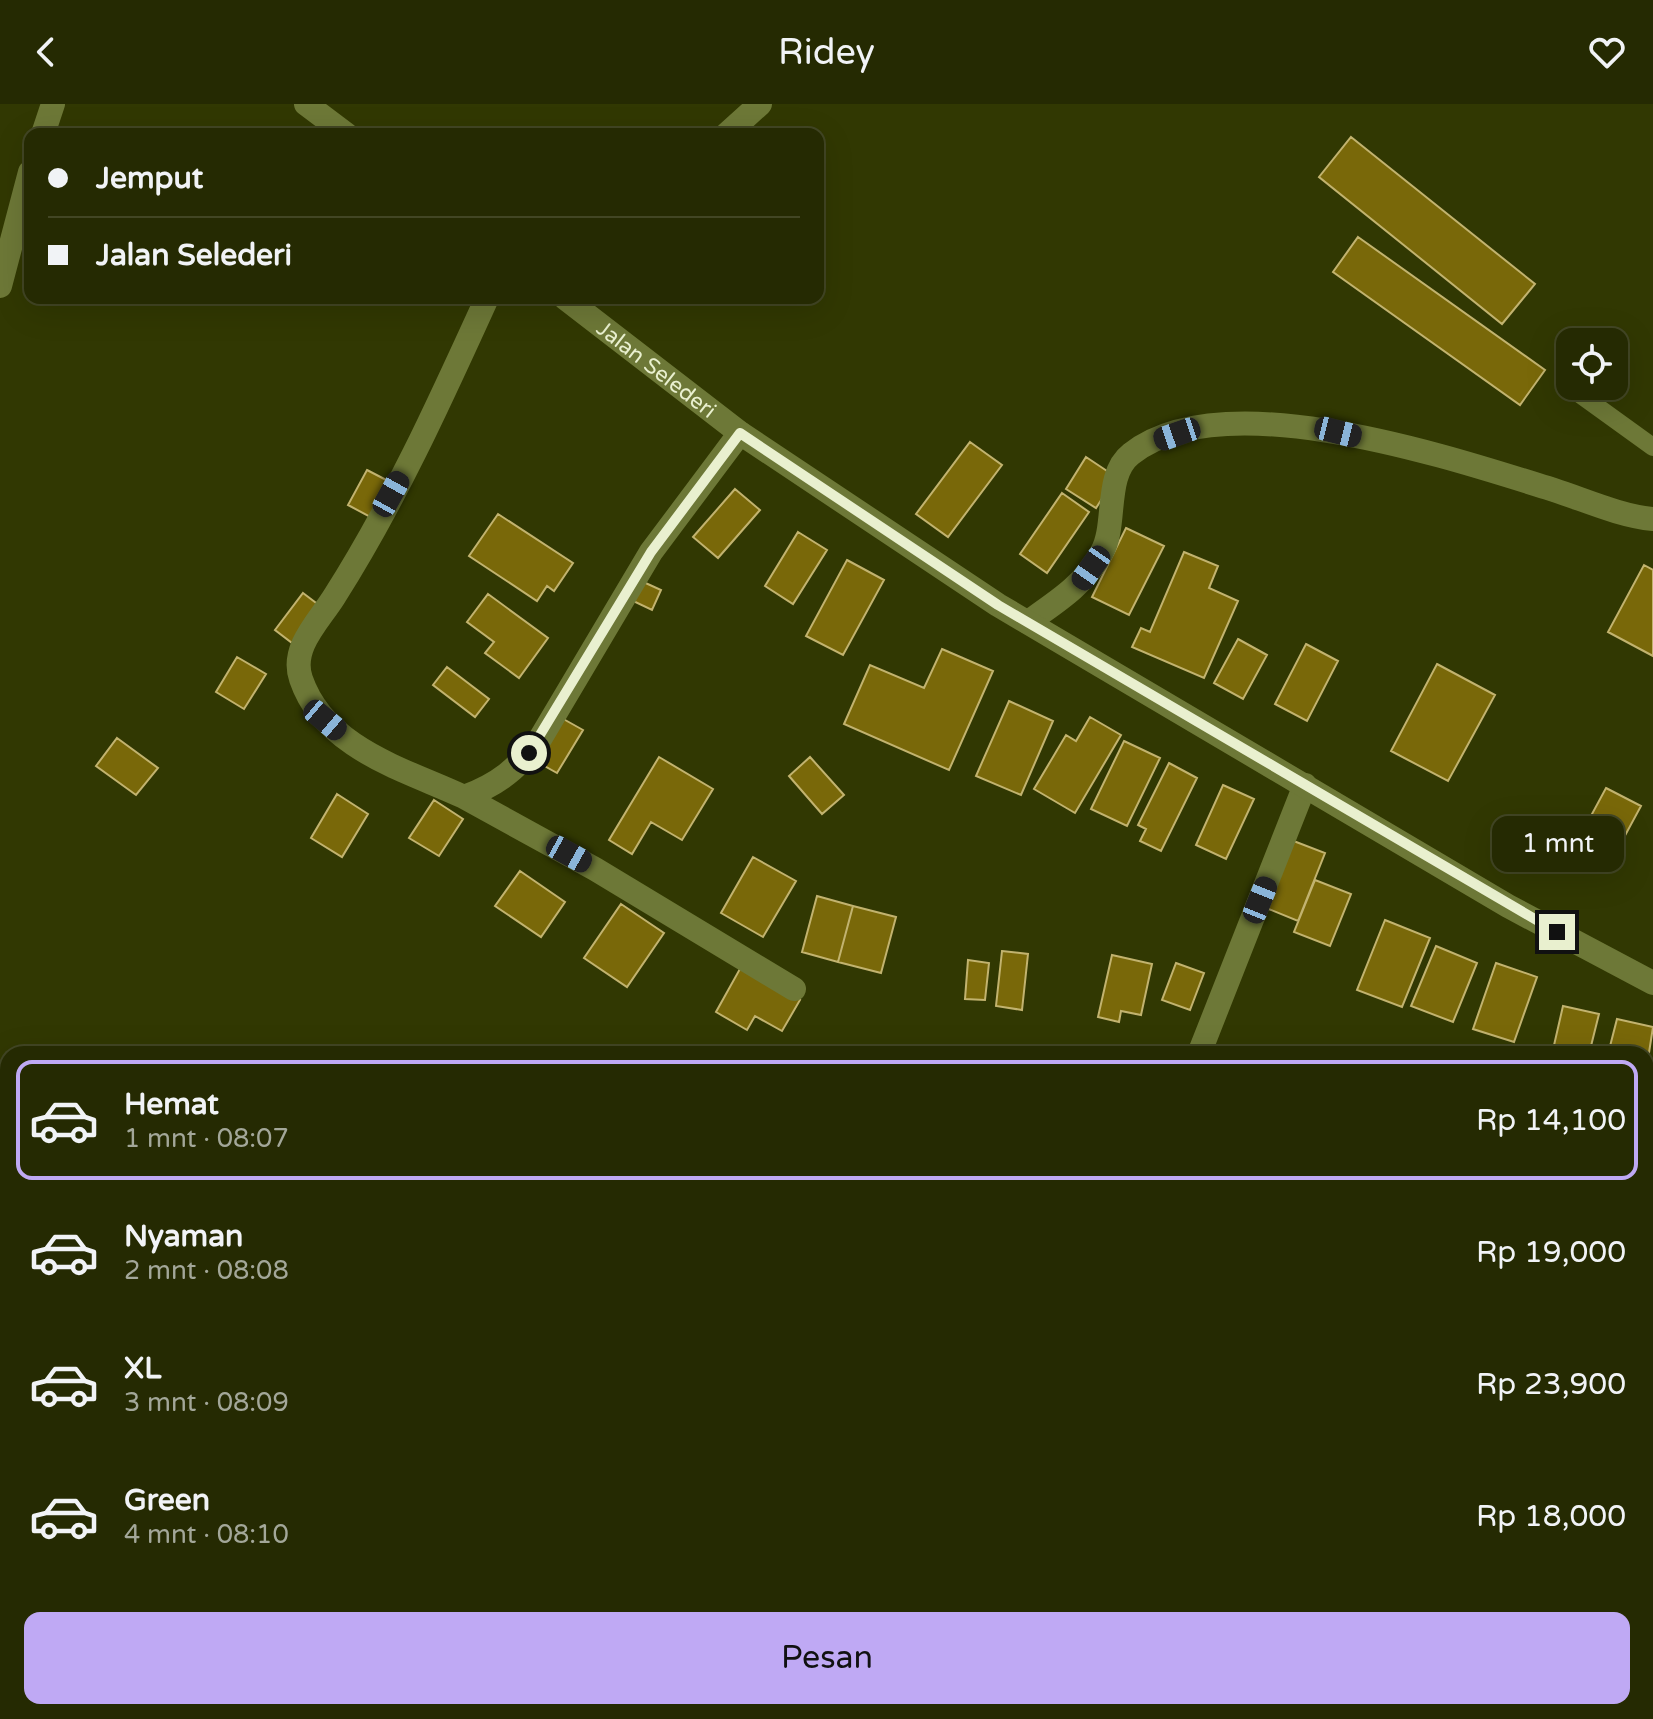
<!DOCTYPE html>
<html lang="id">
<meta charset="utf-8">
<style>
:root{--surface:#252a02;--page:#2d320c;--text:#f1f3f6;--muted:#a3a799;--line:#424624;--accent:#bfa9f4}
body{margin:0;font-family:"Varela Round",sans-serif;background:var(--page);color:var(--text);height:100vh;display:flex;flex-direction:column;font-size:30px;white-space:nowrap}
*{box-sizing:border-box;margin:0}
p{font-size:26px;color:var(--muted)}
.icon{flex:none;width:44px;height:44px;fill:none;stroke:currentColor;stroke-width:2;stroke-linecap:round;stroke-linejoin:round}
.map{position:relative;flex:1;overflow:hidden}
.side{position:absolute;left:0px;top:942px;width:1654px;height:674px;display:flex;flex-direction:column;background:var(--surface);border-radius:24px 24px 0 0;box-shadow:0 8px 32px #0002,0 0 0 2px var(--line)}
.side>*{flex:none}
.hud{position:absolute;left:24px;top:24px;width:800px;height:176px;border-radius:16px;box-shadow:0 8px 32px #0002,0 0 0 2px var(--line);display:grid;align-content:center;height:176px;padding:0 24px;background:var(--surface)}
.tools{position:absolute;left:1556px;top:224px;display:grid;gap:16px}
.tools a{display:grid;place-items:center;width:72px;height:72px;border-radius:16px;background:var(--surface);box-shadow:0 8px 32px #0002,0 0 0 2px var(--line);font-size:40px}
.end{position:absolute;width:36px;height:36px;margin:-18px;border:10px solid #e9f0cf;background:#111;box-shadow:0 0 0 4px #111}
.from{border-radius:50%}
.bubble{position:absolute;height:56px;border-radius:16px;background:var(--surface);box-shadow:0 8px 32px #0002,0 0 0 2px var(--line);font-size:26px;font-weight:600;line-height:56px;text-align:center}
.car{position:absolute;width:24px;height:48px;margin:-24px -12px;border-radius:10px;box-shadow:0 0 6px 2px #0007;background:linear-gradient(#222 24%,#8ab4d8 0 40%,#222 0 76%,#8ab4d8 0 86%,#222 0)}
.hud b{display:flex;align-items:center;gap:28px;height:76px;font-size:30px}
.hud b+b{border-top:2px solid var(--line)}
.hud i{width:20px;height:20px;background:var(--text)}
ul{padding:14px 0 0;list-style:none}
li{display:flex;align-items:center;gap:24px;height:120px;margin:0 16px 12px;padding:0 8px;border:4px solid transparent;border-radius:16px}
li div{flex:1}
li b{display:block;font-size:30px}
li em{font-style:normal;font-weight:600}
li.on{border-color:var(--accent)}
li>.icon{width:72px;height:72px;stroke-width:1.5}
.cta{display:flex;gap:16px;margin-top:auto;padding:16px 24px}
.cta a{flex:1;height:92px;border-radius:16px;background:var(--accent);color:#111;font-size:32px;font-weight:600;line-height:92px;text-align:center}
header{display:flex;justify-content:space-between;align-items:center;height:104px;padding:0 24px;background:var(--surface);font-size:36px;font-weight:600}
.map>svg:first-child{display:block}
</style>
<header><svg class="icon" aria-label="back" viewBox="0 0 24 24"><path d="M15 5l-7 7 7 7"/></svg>Ridey<svg class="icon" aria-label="heart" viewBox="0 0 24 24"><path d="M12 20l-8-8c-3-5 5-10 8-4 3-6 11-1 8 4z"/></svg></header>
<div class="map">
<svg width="1653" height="1615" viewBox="0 0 1653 1615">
<rect width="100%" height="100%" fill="#313802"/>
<path fill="#796809" stroke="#c2b36f" stroke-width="2" d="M 1351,33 L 1535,180 L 1502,220 L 1319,73 Z
M 1358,133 L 1545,266 L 1520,301 L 1333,168 Z
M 970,338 L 1002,361 L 948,433 L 916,410 Z
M 1086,353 L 1116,373 L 1096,404 L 1066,385 Z
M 367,366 L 394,380 L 374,415 L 348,401 Z
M 735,385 L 760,406 L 718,454 L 693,433 Z
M 1062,389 L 1089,408 L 1047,469 L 1020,450 Z
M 498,410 L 573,459 L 554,487 L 547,482 L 537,497 L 469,452 Z
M 1126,424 L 1164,442 L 1129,511 L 1092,493 Z
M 798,428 L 827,446 L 793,500 L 765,482 Z
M 1184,448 L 1218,462 L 1209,484 L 1238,497 L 1204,574 L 1132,543 L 1141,524 L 1150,528 Z
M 847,456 L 884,476 L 843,551 L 806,532 Z
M 1644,461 L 1653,466 L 1653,552 L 1608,528 Z
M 639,476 L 661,486 L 652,506 L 629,495 Z
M 303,489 L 324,505 L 296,542 L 275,526 Z
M 488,490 L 548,534 L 519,574 L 485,549 L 494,538 L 467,518 Z
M 1238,535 L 1267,551 L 1243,595 L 1214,579 Z
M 1306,540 L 1338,557 L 1307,617 L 1275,600 Z
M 942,545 L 993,567 L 949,666 L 844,620 L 870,561 L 924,584 Z
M 237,553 L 266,570 L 244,605 L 216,588 Z
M 1437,560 L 1495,591 L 1448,677 L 1391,647 Z
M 447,563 L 489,595 L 475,613 L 433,581 Z
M 1009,597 L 1053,617 L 1021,691 L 976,672 Z
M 558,612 L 583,626 L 557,669 L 532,655 Z
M 1090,613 L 1121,631 L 1075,709 L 1034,685 L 1066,631 L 1076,637 Z
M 117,634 L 158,664 L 136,691 L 96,662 Z
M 1124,637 L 1160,654 L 1127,722 L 1091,705 Z
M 659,653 L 713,685 L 682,736 L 651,718 L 632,750 L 609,736 Z
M 810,653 L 844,691 L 822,710 L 789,672 Z
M 1169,659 L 1197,674 L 1161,747 L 1140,737 L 1146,725 L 1138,721 Z
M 1223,681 L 1254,695 L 1226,755 L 1196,741 Z
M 1606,684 L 1641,702 L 1614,752 L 1579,734 Z
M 337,690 L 368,710 L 342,753 L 311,734 Z
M 434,696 L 463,715 L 439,752 L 409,734 Z
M 1291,736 L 1325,749 L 1298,817 L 1264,803 Z
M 753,753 L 796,777 L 763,833 L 721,809 Z
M 520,767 L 565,798 L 541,833 L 495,802 Z
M 1315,776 L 1351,790 L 1330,842 L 1294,828 Z
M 817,792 L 853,802 L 838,858 L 802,848 Z
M 621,800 L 664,829 L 627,883 L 584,854 Z
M 853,802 L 896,813 L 881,869 L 838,858 Z
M 1385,816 L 1430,834 L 1402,903 L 1357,886 Z
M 1436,842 L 1477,859 L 1453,918 L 1411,902 Z
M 1002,847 L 1028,850 L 1022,906 L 996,902 Z
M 1112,851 L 1152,860 L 1141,911 L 1121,907 L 1119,918 L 1098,913 Z
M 968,856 L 989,859 L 985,896 L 965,895 Z
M 1176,859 L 1204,869 L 1190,906 L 1162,896 Z
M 1496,859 L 1537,873 L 1514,938 L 1473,925 Z
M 741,863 L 800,896 L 782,927 L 755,912 L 747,926 L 716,908 Z
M 1563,902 L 1599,910 L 1589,950 L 1552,950 Z
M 1617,915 L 1653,923 L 1646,968 L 1646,950 L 1608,950 Z
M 1646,1068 L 1653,1069 L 1653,1115 L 1646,1113 Z
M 1031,1608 L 1043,1608 L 1073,1614 L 1030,1615 Z"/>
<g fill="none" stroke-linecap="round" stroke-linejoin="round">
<path stroke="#6d7837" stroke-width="18" d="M 1574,286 L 1653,343"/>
<path stroke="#6d7837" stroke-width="24" d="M 43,30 L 53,0
M 727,30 L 760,0
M 0,182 L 30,68
M 487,194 C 441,295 394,399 334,493 C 319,517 290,544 301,575 C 325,645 404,665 464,693 C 499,680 517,665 540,635 L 651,448 L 740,329
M 1028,518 C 1058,497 1085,480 1102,448 C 1117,421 1104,371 1131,350 C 1223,277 1451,354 1554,386 C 1585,396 1620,412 1653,415
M 464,693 L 595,765 L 794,885
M 1199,950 L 1305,681
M 316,1608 L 329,1615
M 1110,1608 L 1115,1615
M 1345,1608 L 1351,1615
M 237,1615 L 244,1608"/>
<g stroke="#6d7837" stroke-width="24">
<path d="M 306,0 L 346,30"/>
<path id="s1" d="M 565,194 L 740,329 L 998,501 L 1508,802 L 1653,879"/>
</g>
</g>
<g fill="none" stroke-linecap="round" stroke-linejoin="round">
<path stroke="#e9f0cf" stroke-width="10" d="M 529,649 L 651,448 L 740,329 L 998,501 L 1557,828"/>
</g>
<g text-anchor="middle" stroke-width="7" stroke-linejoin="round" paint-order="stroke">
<g font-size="22" fill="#e9f0cf" stroke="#313802">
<text dy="8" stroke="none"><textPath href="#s1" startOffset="116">Jalan Selederi</textPath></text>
</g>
</g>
</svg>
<div class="tools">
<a><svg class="icon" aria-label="locate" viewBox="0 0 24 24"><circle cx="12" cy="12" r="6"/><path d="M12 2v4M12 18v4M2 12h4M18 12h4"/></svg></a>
</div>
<i class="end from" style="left:529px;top:649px"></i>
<i class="end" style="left:1557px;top:828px"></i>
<div class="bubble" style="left:1492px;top:712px;width:132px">1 mnt</div>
<i class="car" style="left:1338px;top:328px;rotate:104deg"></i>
<i class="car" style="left:1177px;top:330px;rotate:251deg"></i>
<i class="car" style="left:391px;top:390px;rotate:29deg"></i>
<i class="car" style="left:1091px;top:464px;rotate:215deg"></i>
<i class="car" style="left:325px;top:616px;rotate:130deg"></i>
<i class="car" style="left:569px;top:750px;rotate:119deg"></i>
<i class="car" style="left:1260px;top:796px;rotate:22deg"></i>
<div class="hud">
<b><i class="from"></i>Jemput</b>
<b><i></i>Jalan Selederi</b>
</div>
<section class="side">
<ul>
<li class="on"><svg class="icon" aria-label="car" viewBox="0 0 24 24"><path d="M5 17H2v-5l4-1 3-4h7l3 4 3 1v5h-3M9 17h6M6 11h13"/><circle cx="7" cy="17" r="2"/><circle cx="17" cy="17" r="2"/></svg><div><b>Hemat</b><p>1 mnt · 08:07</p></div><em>Rp 14,100</em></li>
<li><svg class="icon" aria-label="car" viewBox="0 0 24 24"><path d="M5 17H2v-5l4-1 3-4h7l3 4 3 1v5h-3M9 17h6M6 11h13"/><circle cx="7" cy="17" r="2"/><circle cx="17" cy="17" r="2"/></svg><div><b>Nyaman</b><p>2 mnt · 08:08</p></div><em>Rp 19,000</em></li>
<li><svg class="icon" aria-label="car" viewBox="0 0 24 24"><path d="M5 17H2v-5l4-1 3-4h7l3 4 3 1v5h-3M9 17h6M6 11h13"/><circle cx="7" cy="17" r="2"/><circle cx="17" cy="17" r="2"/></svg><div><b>XL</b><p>3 mnt · 08:09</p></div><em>Rp 23,900</em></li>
<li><svg class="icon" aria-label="car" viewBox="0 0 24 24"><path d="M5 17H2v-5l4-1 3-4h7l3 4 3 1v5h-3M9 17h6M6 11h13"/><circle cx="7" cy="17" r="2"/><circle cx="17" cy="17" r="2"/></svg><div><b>Green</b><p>4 mnt · 08:10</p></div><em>Rp 18,000</em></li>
</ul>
<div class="cta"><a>Pesan</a></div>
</section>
</div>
